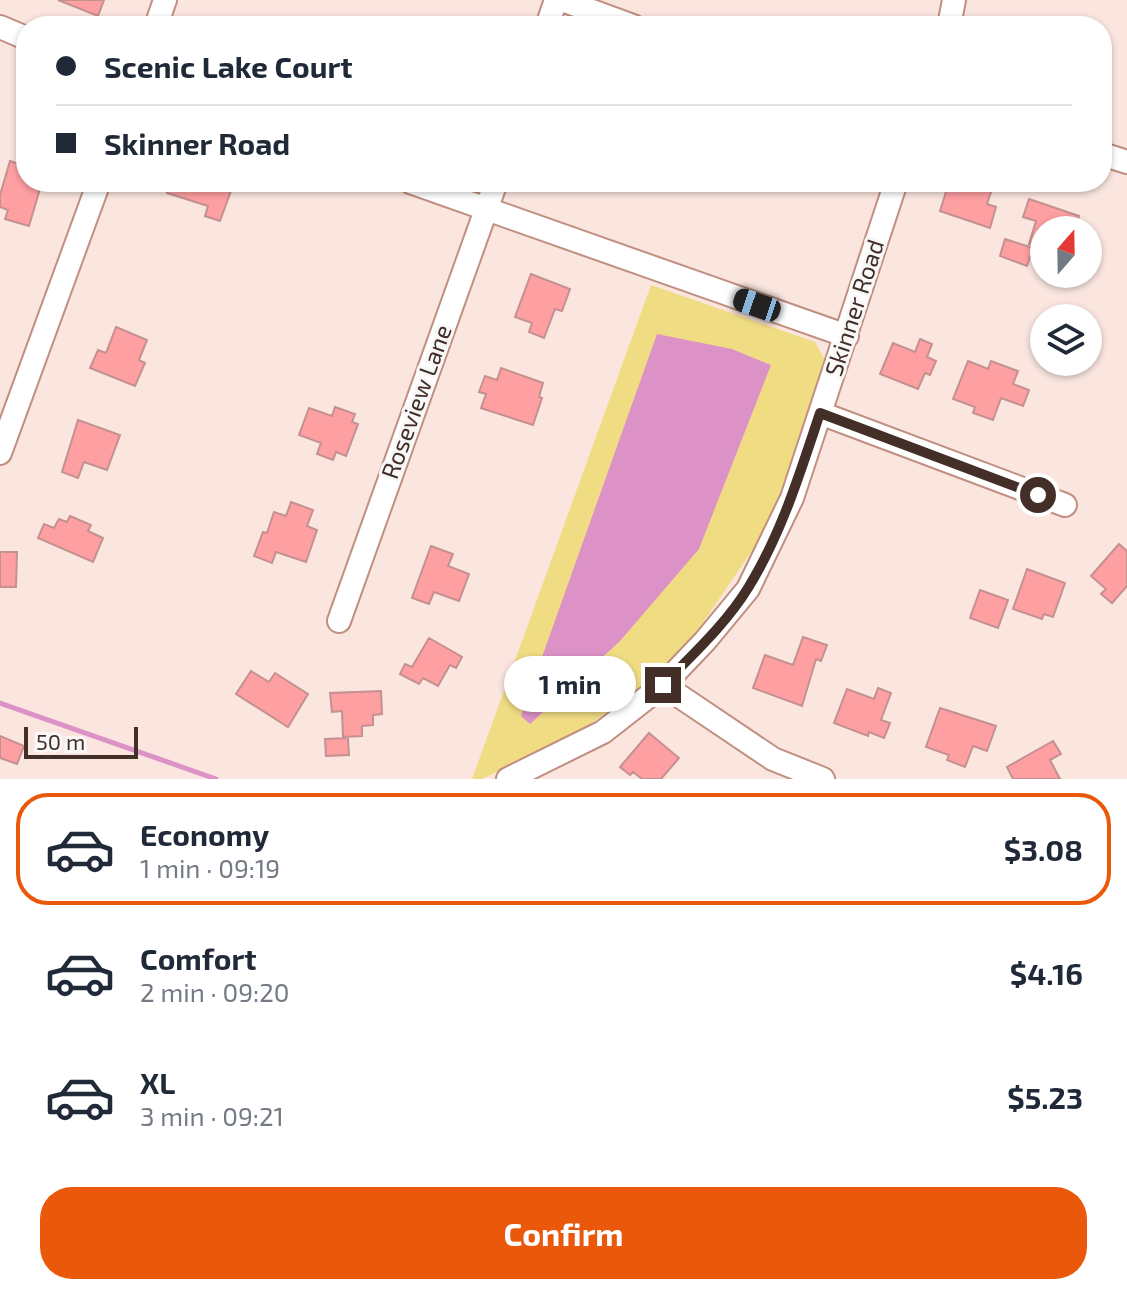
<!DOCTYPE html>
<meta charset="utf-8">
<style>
:root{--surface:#fff;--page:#f2f2f3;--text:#1f2937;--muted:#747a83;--line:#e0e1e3;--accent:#ea580c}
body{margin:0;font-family:"Exo 2",sans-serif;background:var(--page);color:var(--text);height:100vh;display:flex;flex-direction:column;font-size:30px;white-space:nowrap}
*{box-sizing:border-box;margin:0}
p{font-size:26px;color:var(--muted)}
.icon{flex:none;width:44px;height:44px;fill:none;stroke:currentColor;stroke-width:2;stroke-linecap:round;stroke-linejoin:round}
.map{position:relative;height:779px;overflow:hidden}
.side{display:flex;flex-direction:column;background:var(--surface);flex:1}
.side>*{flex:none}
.top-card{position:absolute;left:16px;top:16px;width:1096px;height:176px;border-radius:32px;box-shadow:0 2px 6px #0004;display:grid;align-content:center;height:176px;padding:0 40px;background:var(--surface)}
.needle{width:52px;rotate:20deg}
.fabs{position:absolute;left:1030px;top:216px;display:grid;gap:16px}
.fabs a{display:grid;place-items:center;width:72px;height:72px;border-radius:50%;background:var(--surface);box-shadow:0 2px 6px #0004;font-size:40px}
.scale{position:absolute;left:24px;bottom:20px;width:114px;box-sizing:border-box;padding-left:8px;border:4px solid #432f28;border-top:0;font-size:22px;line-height:28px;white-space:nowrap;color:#432f28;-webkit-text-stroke:6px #f8f8f8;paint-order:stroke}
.end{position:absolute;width:36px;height:36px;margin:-18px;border:10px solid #432f28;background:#fff;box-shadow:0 0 0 4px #fff}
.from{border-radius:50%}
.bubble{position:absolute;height:56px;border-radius:28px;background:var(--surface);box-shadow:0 2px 6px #0004;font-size:26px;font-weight:700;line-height:56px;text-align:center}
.car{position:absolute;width:24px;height:48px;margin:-24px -12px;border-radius:10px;box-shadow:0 0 6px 2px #0007;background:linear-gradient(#222 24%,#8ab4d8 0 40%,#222 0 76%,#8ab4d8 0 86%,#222 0)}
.top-card b{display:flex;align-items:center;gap:28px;height:76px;font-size:30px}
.top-card b+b{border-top:2px solid var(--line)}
.top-card i{width:20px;height:20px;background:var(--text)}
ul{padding:14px 0 0;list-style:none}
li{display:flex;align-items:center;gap:24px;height:112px;margin:0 16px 12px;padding:0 24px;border:4px solid transparent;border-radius:32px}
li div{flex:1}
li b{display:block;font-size:30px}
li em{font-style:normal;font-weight:700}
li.current{border-color:var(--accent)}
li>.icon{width:72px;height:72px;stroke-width:1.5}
.cta{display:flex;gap:16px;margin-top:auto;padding:16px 40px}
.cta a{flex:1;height:92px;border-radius:32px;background:var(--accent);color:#fff;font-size:32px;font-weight:700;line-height:92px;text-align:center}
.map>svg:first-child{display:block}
</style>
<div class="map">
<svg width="1127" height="779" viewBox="0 0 1127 779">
<rect width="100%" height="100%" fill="#fbe5df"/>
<path fill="#f0dd83" d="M 651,285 L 815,342 L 826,362 L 769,526 L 672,668 L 571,737 L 482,779 L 472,779 Z"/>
<path fill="#dd92c7" d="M 657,334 L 732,349 L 771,365 L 699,549 L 620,641 L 530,724 L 521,716 Z"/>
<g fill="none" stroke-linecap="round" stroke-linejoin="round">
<path stroke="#dd92c7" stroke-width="5" d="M 0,703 L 216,779"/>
</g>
<path fill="#fe9fa2" stroke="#c49090" stroke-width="2" d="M 58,0 L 104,0 L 98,16 Z
M 10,161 L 24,166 L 22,172 L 26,173 L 26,182 L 42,182 L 29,226 L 5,219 L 8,210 L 0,207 L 0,195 Z
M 171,182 L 215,182 L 232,188 L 220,221 L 205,216 L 208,206 L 167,193 Z
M 949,182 L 981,182 L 993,186 L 987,204 L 996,207 L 990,228 L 940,211 Z
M 1029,199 L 1079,216 L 1075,230 L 1044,230 L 1044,249 L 1029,244 L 1036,221 L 1023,217 Z
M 1005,239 L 1033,248 L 1027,266 L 1000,256 Z
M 531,274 L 570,289 L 562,311 L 555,309 L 544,338 L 529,332 L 532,323 L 515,317 Z
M 116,327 L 147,340 L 139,360 L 145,363 L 135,386 L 90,368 L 98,350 L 106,353 Z
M 920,339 L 932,344 L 927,357 L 936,361 L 930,375 L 925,373 L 918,389 L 880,374 L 893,343 L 915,352 Z
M 968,361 L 988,369 L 991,361 L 1018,371 L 1013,384 L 1029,390 L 1023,406 L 1001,398 L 993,420 L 973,413 L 975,407 L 953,399 Z
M 501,368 L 543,383 L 539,397 L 542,398 L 533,425 L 481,408 L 486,394 L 479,392 L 485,376 L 497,380 Z
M 335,407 L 355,414 L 352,422 L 358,424 L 346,456 L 336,452 L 333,460 L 317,454 L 321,443 L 299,435 L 309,408 L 332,416 Z
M 78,420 L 120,435 L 107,470 L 84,462 L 78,478 L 62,472 Z
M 291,502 L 313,510 L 307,526 L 317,530 L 306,562 L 276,552 L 272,563 L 254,556 L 263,532 L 267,533 L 274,512 L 286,516 Z
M 70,516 L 91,525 L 88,531 L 103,538 L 93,562 L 38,538 L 44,524 L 54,528 L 59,519 L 67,522 Z
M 1119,544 L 1127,551 L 1127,586 L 1112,603 L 1101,594 L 1106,589 L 1091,576 Z
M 431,546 L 453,554 L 448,566 L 469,574 L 459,601 L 434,592 L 429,604 L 412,598 Z
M 0,552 L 17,552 L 16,587 L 0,587 Z
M 1027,569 L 1065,583 L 1053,617 L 1044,614 L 1042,619 L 1013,609 Z
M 980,590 L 1008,600 L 998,628 L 970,618 Z
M 803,637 L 827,645 L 821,661 L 816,659 L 802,706 L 753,688 L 765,655 L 793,665 Z
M 429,638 L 462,657 L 456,668 L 450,665 L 438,686 L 423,678 L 419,684 L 400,674 L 405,664 L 412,667 Z
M 251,671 L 269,682 L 275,673 L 308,694 L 288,727 L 236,694 Z
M 878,688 L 891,693 L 881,720 L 890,723 L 884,738 L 869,732 L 868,736 L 834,723 L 847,689 L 874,699 Z
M 381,691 L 382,714 L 373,715 L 373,725 L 362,726 L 362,736 L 343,737 L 342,711 L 332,712 L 330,693 Z
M 940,708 L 996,726 L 987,751 L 973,746 L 965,767 L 947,760 L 949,755 L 926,747 Z
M 649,733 L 679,758 L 661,779 L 642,779 L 633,772 L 630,775 L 620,767 Z
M 0,736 L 24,746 L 17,764 L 0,758 Z
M 348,738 L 349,755 L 326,756 L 325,739 Z
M 1053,741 L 1061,754 L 1050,760 L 1060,779 L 1013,779 L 1007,767 Z"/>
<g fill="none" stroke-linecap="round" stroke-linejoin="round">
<g stroke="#c08f80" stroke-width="26">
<path id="minor" d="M 562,0 L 633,26
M 156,26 L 165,0
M 547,26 L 556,0
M 949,26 L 954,0
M 0,27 L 26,38
M 1102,154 L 1127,162
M 410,182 L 847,336
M 820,413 L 1065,505
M 0,453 L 99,182
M 339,621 L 496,182
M 663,685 L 773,759 L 823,779
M 508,779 L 603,732 L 663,685 L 705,641 L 748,589 L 792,498 L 896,182"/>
</g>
<use href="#minor" stroke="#fff" stroke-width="22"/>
</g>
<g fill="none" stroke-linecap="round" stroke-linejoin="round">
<path stroke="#432f28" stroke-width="10" d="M 663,685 C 692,655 726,624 748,588 C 781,535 800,473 820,413 L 1038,495"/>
</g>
<g text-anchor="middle" stroke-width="6" stroke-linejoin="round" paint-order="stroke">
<g font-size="24" fill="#432f28" stroke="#f8f8f8">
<text transform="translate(855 308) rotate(-72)" y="8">Skinner Road</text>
<text transform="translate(417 402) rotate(-70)" y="8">Roseview Lane</text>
</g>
</g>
</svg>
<div class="fabs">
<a><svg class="needle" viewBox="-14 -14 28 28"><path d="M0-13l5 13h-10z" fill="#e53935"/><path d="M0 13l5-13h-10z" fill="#747a83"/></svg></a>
<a><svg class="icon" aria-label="layers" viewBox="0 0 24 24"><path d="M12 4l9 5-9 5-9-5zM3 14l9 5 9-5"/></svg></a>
</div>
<div class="scale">50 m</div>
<i class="end from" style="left:1038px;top:495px"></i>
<i class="end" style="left:663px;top:685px"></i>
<div class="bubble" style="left:504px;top:656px;width:132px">1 min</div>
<i class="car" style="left:757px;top:305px;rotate:289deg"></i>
<div class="top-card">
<b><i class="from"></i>Scenic Lake Court</b>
<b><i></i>Skinner Road</b>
</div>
</div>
<section class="side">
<ul>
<li class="current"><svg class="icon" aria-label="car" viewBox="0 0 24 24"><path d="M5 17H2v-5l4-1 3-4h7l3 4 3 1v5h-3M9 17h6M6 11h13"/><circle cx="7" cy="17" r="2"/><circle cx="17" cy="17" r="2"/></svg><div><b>Economy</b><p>1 min · 09:19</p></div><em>$3.08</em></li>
<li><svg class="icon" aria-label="car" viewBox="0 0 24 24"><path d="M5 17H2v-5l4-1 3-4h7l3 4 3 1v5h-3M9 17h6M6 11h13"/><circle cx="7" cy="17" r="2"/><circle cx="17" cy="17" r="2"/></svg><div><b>Comfort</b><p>2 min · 09:20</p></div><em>$4.16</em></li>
<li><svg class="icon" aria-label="car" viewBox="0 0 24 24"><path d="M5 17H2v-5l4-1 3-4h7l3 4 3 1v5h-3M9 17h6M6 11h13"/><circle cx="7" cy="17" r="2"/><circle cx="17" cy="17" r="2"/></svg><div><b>XL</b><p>3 min · 09:21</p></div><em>$5.23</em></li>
</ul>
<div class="cta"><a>Confirm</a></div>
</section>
